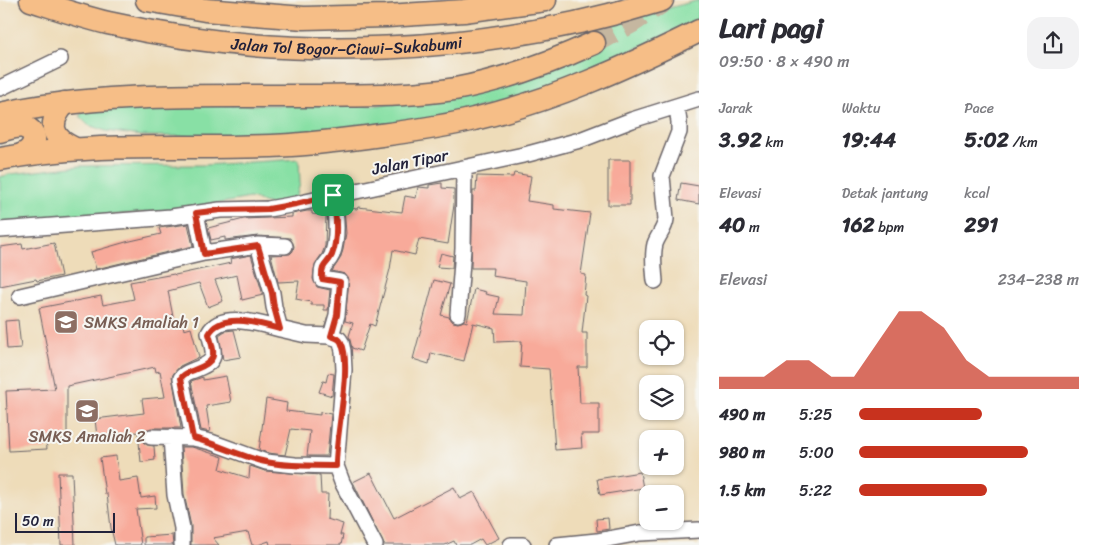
<!DOCTYPE html>
<html lang="id">
<head>
<meta charset="utf-8">
<style>
  :root { --surface:#fff; --page:#f2f2f3; --text:#2b2b33; --muted:#7c7c81; --accent:#c8321e }
  body { margin:0; font-family:Sriracha,sans-serif; background:var(--page); color:var(--text); height:100vh; display:flex; flex-direction:column; font-size:19px; white-space:nowrap }
  * { box-sizing:border-box; margin:0 }
  p { font-size:16px; color:var(--muted) }
  .icon { flex:none; width:28px; height:28px; fill:none; stroke:currentColor; stroke-width:2; stroke-linecap:round; stroke-linejoin:round }
  .map { position:relative; flex:1; overflow:hidden }
  .sheet { display:flex; flex-direction:column; background:var(--surface); width:400px }
  .sheet>* { flex:none }
  .controls { position:absolute; left:639px; top:320px; display:grid; gap:10px }
  .controls a { display:grid; place-items:center; width:45px; height:45px; border-radius:10px; background:var(--surface); box-shadow:0 1px 4px #0004; font-size:25px }
  .scale { position:absolute; left:15px; bottom:12px; width:100px; box-sizing:border-box; padding-left:5px; border:2px solid #22223b; border-top:0; font-size:14px; line-height:18px; white-space:nowrap; color:#22223b; -webkit-text-stroke:4px #f6f6f2; paint-order:stroke }
  .pin { position:absolute; display:grid; place-items:center; width:42px; height:42px; color:#fff; margin:-21px; border-radius:10px; box-shadow:0 2px 8px #0006 }
  .round { display:grid; place-items:center; flex:none; width:52px; height:52px; border-radius:15px; background:var(--page) }
  .overview { display:flex; align-items:center; justify-content:space-between; height:85px; padding:0 20px }
  h1 { font-size:28px; font-weight:800; line-height:38px }
  .figures { display:grid; grid-template-columns:repeat(3,1fr); gap:8px; height:85px; padding:5px 20px }
  .figures div { display:grid; align-content:center }
  .figures b { font-size:21px; font-weight:800 }
  .figures small { font-size:14px; font-weight:400 }
  .figures p { font-size:14px }
  .chart { height:140px; padding:10px 20px }
  .chart p { display:flex; justify-content:space-between }
  .chart svg { width:100%; height:90px; margin-top:5px; fill:var(--accent); opacity:.7 }
  ul { padding:0 20px; list-style:none; font-size:16px }
  li { display:grid; grid-template-columns:80px 60px 1fr; align-items:center; height:38px }
  li i { height:12px; border-radius:6px; background:var(--accent) }
  main { display:flex; flex:1; min-height:0 }
  .map>svg:first-child { display:block }
  .green { fill:#88e0a5; stroke:#558170 }
  .building { fill:#f8aa9a }
  .lines { fill:none; stroke-linecap:round; stroke-linejoin:round }
  .highway-tunnel { stroke:#c5b7a0; stroke-width:22; stroke-dasharray:22 11; stroke-linecap:butt }
  .minor-casing { stroke:#696367; stroke-width:18 }
  .highway-casing { stroke:#696367; stroke-width:25 }
  .minor { stroke:#fff; stroke-width:15 }
  .highway { stroke:#f6be87; stroke-width:22 }
  .route-casing { stroke:#fff; stroke-width:10 }
  .route { stroke:#c8321e; stroke-width:6 }
  .labels { text-anchor:middle; dominant-baseline:central; stroke-width:4; stroke-linejoin:round; paint-order:stroke }
  .street-label { font-size:16px; fill:#22223b; stroke:#f6f6f2 }
  .education-label { font-size:16px; fill:#785e54; stroke:#f6f6f2; text-anchor:start }
</style>
</head>
<body>
<main>
<div class="map">
<svg width="699" height="545" viewBox="0 0 699 545">
  <rect width="100%" height="100%" fill="#f6f6f2"/>
  <filter id="ink" filterUnits="userSpaceOnUse"><feTurbulence type="fractalNoise" baseFrequency=".02" numOctaves="2"/><feDisplacementMap in="SourceGraphic" scale="10" xChannelSelector="R" yChannelSelector="G"/><feConvolveMatrix kernelMatrix="1 2 1 2 8 2 1 2 1" color-interpolation-filters="sRGB"/></filter>
  <filter id="wash" filterUnits="userSpaceOnUse"><feTurbulence type="fractalNoise" baseFrequency=".0096" numOctaves="4" result="noise"/><feDisplacementMap in="SourceGraphic" scale="20" xChannelSelector="R" yChannelSelector="G"/><feGaussianBlur stdDeviation="1.12" result="paint"/><feColorMatrix in="noise" values="0 0 0 0 0 0 0 0 0 0 0 0 0 0 0 0 0 1.4 0 .05"/><feComposite in="paint" operator="in"/></filter>
  <g filter="url(#wash)">
    <rect width="100%" height="100%" fill="#eedcb9"/>
    <path class="green" d="M 699,0 L 699,20 L 587,71 L 526,95 L 438,118 L 278,137 L 141,136 L 106,131 L 88,125 L 80,117 L 81,112 L 163,105 L 380,105 L 598,50 L 587,30 Z
      M 299,159 L 300,184 L 295,200 L 273,205 L 250,198 L 188,209 L 0,224 L 0,177 L 11,174 L 80,166 L 205,165 Z"/>
    <g id="blocks">
      <path class="building" d="M 608,160 L 630,160 L 630,205 L 608,205 Z
        M 514,173 L 531,176 L 527,201 L 554,205 L 554,209 L 590,213 L 581,274 L 586,275 L 584,295 L 586,296 L 582,333 L 587,333 L 587,367 L 578,367 L 580,403 L 599,403 L 599,434 L 581,434 L 582,448 L 555,450 L 549,369 L 520,367 L 522,341 L 495,342 L 494,328 L 473,323 L 464,361 L 431,353 L 429,364 L 413,359 L 434,280 L 450,284 L 441,315 L 449,317 L 453,322 L 458,323 L 464,321 L 467,322 L 474,289 L 486,292 L 485,294 L 499,297 L 495,314 L 524,315 L 526,281 L 492,276 L 493,268 L 471,268 L 473,191 L 476,191 L 477,176 L 513,177 Z
        M 442,183 L 442,188 L 454,189 L 454,205 L 448,244 L 419,239 L 415,255 L 393,250 L 390,269 L 375,326 L 370,324 L 361,351 L 352,348 L 349,336 L 353,323 L 345,321 L 349,279 L 345,274 L 332,271 L 340,259 L 343,250 L 346,233 L 344,207 L 357,209 L 358,207 L 402,212 L 405,196 L 416,198 L 418,187 L 429,188 L 429,185 Z
        M 681,183 L 699,186 L 699,204 L 678,200 Z
        M 307,211 L 312,211 L 312,214 L 326,216 L 325,246 L 322,254 L 315,264 L 313,279 L 317,287 L 330,290 L 328,310 L 324,310 L 324,305 L 311,305 L 311,302 L 296,299 L 299,281 L 278,282 L 271,255 L 290,254 L 293,251 L 294,246 L 290,238 L 258,236 L 225,240 L 225,237 L 211,240 L 208,228 L 244,219 L 292,217 L 292,214 Z
        M 188,224 L 193,246 L 96,269 L 91,252 L 126,242 L 161,234 L 159,228 Z
        M 54,243 L 61,276 L 37,281 L 36,279 L 0,286 L 0,247 L 22,244 L 23,249 Z
        M 441,253 L 453,256 L 452,268 L 437,267 Z
        M 251,255 L 263,295 L 242,300 L 237,275 L 215,280 L 223,301 L 208,307 L 199,283 L 168,291 L 175,327 L 183,325 L 184,330 L 191,328 L 199,357 L 180,366 L 172,376 L 181,428 L 151,428 L 143,433 L 142,437 L 143,442 L 147,445 L 154,446 L 155,460 L 141,462 L 138,432 L 97,437 L 95,419 L 144,413 L 142,399 L 165,397 L 160,371 L 156,372 L 155,367 L 67,386 L 67,440 L 46,440 L 47,449 L 9,451 L 6,391 L 55,389 L 39,308 L 101,296 L 103,305 L 134,299 L 130,282 L 174,274 L 175,275 L 231,263 L 230,259 Z
        M 18,320 L 21,348 L 7,349 L 5,321 Z
        M 234,330 L 241,357 L 223,360 L 219,335 L 225,331 Z
        M 328,373 L 334,374 L 332,396 L 319,392 L 323,381 L 326,382 Z
        M 226,376 L 231,402 L 206,406 L 210,432 L 201,430 L 191,381 L 203,377 L 203,380 Z
        M 266,399 L 287,403 L 286,411 L 320,415 L 320,412 L 331,414 L 327,456 L 307,456 L 310,431 L 291,429 L 285,455 L 268,453 L 259,450 Z
        M 181,447 L 192,447 L 223,457 L 220,469 L 249,478 L 250,466 L 265,471 L 320,475 L 321,494 L 328,494 L 327,519 L 343,524 L 340,535 L 343,535 L 341,545 L 270,545 L 269,541 L 258,545 L 252,545 L 248,532 L 213,538 L 219,545 L 191,545 L 191,526 L 184,494 Z
        M 116,456 L 119,481 L 138,478 L 141,498 L 155,496 L 156,508 L 136,509 L 141,545 L 115,545 L 111,528 L 107,494 L 105,494 L 100,458 Z
        M 640,472 L 643,488 L 600,495 L 597,479 Z
        M 58,473 L 72,473 L 75,545 L 61,545 Z
        M 371,473 L 394,518 L 454,487 L 460,499 L 474,492 L 499,538 L 485,545 L 481,539 L 470,545 L 456,545 L 454,541 L 445,545 L 384,545 L 353,482 Z
        M 608,518 L 609,529 L 597,531 L 596,519 Z
        M 172,535 L 173,545 L 144,545 L 144,537 Z"/>
    </g>
  </g>
  <g filter="url(#ink)">
    <use href="#blocks" fill-opacity="0" stroke="#696367" stroke-width="1"/>
    <g class="lines">
      <path class="highway-tunnel" d="M 594,43 L 632,22 L 664,1"/>
      <defs>
        <path id="minor" d="M 0,88 L 60,59
          M 196,213 L 204,253
          M 0,230 L 171,217 L 220,210 L 268,209 L 296,204 L 528,154 L 580,140 L 632,120 L 699,99
          M 258,245 L 272,293 L 274,307 L 280,329 L 306,335 L 329,336 L 339,339 L 341,342 L 343,351 L 344,370 L 336,466 L 342,482 L 375,545
          M 655,281 C 654,269 652,256 655,244 C 658,235 665,229 666,219 L 662,176 L 679,132 L 679,122 L 677,107
          M 20,296 L 204,253 L 258,245 L 285,246
          M 458,314 L 463,249 L 464,169
          M 331,336 L 337,315 L 340,282 L 322,279 C 321,263 327,266 332,255 C 339,237 336,213 333,195
          M 151,437 L 193,438 L 211,442 L 266,462 L 295,465 L 336,466
          M 171,437 L 175,495 L 182,528 L 182,545
          M 193,438 L 181,378 C 184,373 189,372 194,370 C 218,361 215,356 209,333 C 221,311 261,324 280,329
          M 511,545 L 523,545
          M 557,545 L 597,541 L 640,533 L 699,530"/>
        <g id="highway">
          <path id="s1" d="M 31,0 C 56,8 82,17 108,23 C 289,64 485,55 662,0"/>
          <path d="M 147,0 L 205,10 L 304,18 L 387,16 L 464,11 L 545,0"/>
          <path d="M 65,103 C 48,122 50,137 73,148"/>
          <path d="M 0,114 C 104,91 213,97 320,96 C 365,95 410,96 455,89 C 504,80 550,63 594,43"/>
          <path d="M 0,131 C 7,129 17,125 24,127 C 40,132 35,149 23,154"/>
          <path d="M 0,159 C 97,140 193,151 291,145 C 321,143 351,139 381,135 C 412,131 443,127 474,119 C 552,101 627,67 699,31"/>
        </g>
      </defs>
      <use href="#minor" class="minor-casing"/>
      <use href="#highway" class="highway-casing"/>
      <use href="#minor" class="minor"/>
      <use href="#highway" class="highway"/>
    </g>
  </g>
  <g class="lines" filter="url(#ink)">
    <defs>
      <path id="route" d="M 333,195 C 336,213 339,237 332,255 C 327,266 321,263 322,279 L 340,282 L 337,315 L 331,336 C 335,337 339,338 341,342 C 353,365 335,437 336,466 C 313,465 289,467 266,462 C 241,457 218,444 193,438 L 181,378 C 184,373 189,372 194,370 C 218,361 215,355 209,334 C 221,311 261,324 280,329 L 274,307 L 272,293 L 258,246 L 204,254 L 196,213 L 220,210 L 268,209 L 296,204 Z"/>
    </defs>
    <use href="#route" class="route-casing"/>
    <use href="#route" class="route"/>
  </g>
  <defs>
    <symbol id="school-square" viewBox="-11 -11 22 22"><rect x="-9" y="-9" width="18" height="18" rx="4" fill="#8d6e63" stroke="#f6f6f2"/><path d="M0-5L7-2L0 1L-7-2ZM-4 1L0 2.5L4 1V4Q0 6-4 4Z" fill="#fff"/></symbol>
  </defs>
  <g fill-rule="evenodd">
    <use href="#school-square" x="52" y="308" width="28" height="28"/>
    <use href="#school-square" x="73" y="397" width="28" height="28"/>
  </g>
  <g class="labels">
    <g class="street-label">
      <text stroke="none"><textPath href="#s1" startOffset="321">Jalan Tol Bogor–Ciawi–Sukabumi</textPath></text>
      <text transform="translate(410 162) rotate(-11)">Jalan Tipar</text>
    </g>
    <g class="education-label">
      <text x="84" y="322">SMKS Amaliah 1</text>
      <text x="87" y="436" text-anchor="middle">SMKS Amaliah 2</text>
    </g>
  </g>
</svg>
<div class="controls">
<a><svg class="icon" aria-label="locate" viewBox="0 0 24 24"><circle cx="12" cy="12" r="6"/><path d="M12 2v4M12 18v4M2 12h4M18 12h4"/></svg></a>
<a><svg class="icon" aria-label="layers" viewBox="0 0 24 24"><path d="M12 4l9 5-9 5-9-5zM3 14l9 5 9-5"/></svg></a>
<a>+</a>
<a>−</a>
</div>
<div class="scale">50 m</div>
<div class="pin" style="left:333px;top:195px;background:#1e9e55"><svg class="icon" aria-label="arrive" viewBox="0 0 24 24"><path d="M6 21V4h12l-3 4 3 4H6"/></svg></div>
</div>
<section class="sheet">
<div class="overview"><div><h1>Lari pagi</h1><p>09:50 · 8 × 490 m</p></div><a class="round"><svg class="icon" aria-label="share" viewBox="0 0 24 24"><path d="M12 15V3M7 8l5-5 5 5M5 13v7h14v-7"/></svg></a></div>
<div class="figures">
<div><p>Jarak</p><b>3.92<small> km</small></b></div>
<div><p>Waktu</p><b>19:44</b></div>
<div><p>Pace</p><b>5:02<small> /km</small></b></div>
</div>
<div class="figures">
<div><p>Elevasi</p><b>40<small> m</small></b></div>
<div><p>Detak jantung</p><b>162<small> bpm</small></b></div>
<div><p>kcal</p><b>291</b></div>
</div>
<div class="chart"><p><span>Elevasi</span>234–238 m</p>
<svg viewBox="0 0 160 44" preserveAspectRatio="none"><path d="M0 44V38L10 38L20 38L30 30L40 30L50 38L60 38L70 22L80 6L90 6L100 14L110 30L120 38L130 38L140 38L150 38L160 38V44z"/></svg>
</div>
<ul>
<li><b>490 m</b>5:25<i style="width:56%"></i></li>
<li><b>980 m</b>5:00<i style="width:77%"></i></li>
<li><b>1.5 km</b>5:22<i style="width:58%"></i></li>
</ul>
</section>
</main>
</body>
</html>
